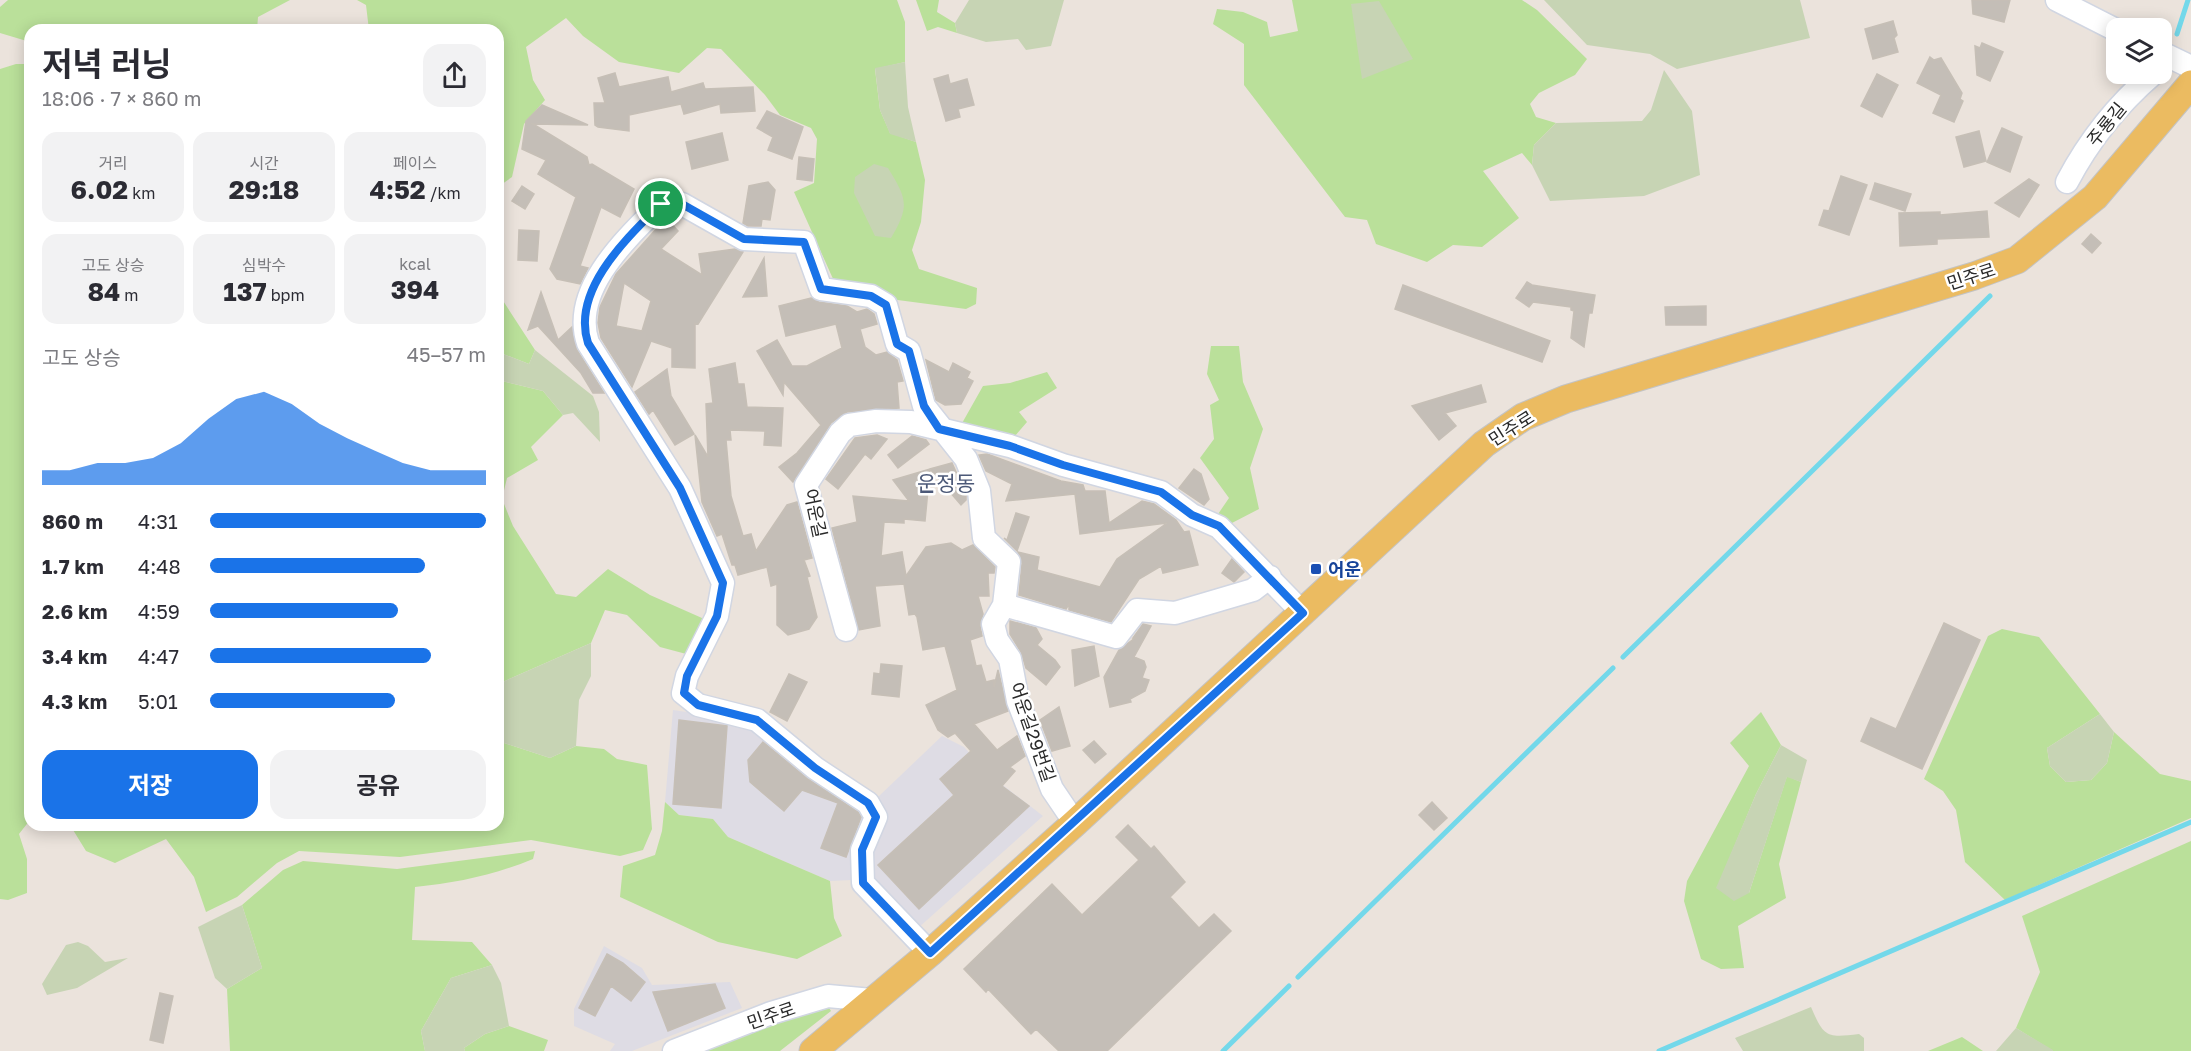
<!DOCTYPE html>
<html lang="ko">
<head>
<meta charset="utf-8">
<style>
  :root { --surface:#fff; --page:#f2f2f3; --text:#2b2b33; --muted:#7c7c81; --accent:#1a73e8 }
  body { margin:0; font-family:"Golos Text","Noto Sans KR",sans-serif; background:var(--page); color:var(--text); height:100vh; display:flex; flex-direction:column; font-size:22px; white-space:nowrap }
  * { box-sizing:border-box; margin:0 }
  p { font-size:20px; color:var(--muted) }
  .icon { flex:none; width:33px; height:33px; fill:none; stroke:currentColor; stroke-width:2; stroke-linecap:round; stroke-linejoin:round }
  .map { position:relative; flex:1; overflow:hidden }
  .panel { position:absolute; left:24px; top:24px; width:480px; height:807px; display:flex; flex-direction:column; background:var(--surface); border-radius:18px; box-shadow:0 3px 15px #0003 }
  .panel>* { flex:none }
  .buttons { position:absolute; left:2106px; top:18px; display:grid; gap:12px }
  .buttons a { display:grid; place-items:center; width:66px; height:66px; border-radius:12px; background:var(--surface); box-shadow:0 3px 15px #0003; font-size:30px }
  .pin { position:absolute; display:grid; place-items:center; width:51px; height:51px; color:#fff; margin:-26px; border:3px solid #fff; border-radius:50%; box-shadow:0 2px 6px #0007 }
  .round { display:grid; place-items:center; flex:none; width:63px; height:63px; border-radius:18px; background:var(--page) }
  .head { display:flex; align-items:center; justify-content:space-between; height:102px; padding:0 18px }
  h1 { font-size:33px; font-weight:700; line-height:45px }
  .stats { display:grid; grid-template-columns:repeat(3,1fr); gap:9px; height:102px; padding:6px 18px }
  .stats div { display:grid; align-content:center; border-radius:15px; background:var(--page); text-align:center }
  .stats b { font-size:26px; font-weight:700 }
  .stats small { font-size:16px; font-weight:400 }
  .stats p { font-size:16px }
  .chart { height:168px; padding:12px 18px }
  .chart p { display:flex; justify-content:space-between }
  .chart svg { width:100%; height:108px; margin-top:6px; fill:var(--accent); opacity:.7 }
  .action { display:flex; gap:12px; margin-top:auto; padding:12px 18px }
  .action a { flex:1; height:69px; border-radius:18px; background:var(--accent); color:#fff; font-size:24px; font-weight:700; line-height:69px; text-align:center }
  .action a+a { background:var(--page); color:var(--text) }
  ul { padding:0 18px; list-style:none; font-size:20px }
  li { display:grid; grid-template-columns:96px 72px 1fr; align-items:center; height:45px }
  li i { height:15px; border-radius:8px; background:var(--accent) }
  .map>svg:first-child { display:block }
  .industrial { fill:#dedce4 }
  .green { fill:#bae09a }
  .cemetery { fill:#c7d4b4 }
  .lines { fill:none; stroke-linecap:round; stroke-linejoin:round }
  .stream { stroke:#73d8ea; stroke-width:5 }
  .building { fill:#c4beb7; stroke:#c6bfb6; stroke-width:1.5; fill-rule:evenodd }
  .minor-casing { stroke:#d1d6e2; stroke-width:25 }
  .major-casing { stroke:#c3c3c3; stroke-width:29 }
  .minor { stroke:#fff; stroke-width:22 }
  .major { stroke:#ebbb61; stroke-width:27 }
  .route-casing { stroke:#fff; stroke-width:12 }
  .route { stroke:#1a73e8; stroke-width:8 }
  .transit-dot { fill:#1a4fb4; stroke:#fff; stroke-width:2 }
  .labels { text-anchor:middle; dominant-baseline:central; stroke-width:5; stroke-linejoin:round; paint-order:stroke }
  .street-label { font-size:18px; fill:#2a2a2a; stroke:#fff }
  .transit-label { font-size:18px; font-weight:bold; fill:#164399; stroke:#fff; text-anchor:start }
  .quarter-label { font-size:21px; fill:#4c5978; stroke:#fff }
</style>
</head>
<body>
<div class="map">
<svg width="2191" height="1051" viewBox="0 0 2191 1051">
  <rect width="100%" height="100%" fill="#ebe3dc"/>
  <path class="industrial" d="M 673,710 L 733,719 L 754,726 L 865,808 L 864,824 L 852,880 L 830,881 L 728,837 L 713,819 L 679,815 L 665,802 Z
    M 942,736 L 964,747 L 990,775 L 1043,816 L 917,929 L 869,875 L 868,847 L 883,818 L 878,797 Z
    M 604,946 L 642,968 L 652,985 L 730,982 L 742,1008 L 632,1051 L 610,1051 L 615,1044 L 574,1026 L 574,1009 Z"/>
  <path class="green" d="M 8,0 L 290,0 L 258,17 L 257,30 L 30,30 L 30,42 L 0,33 L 0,7 Z
    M 357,0 L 897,0 L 905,22 L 905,62 L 875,69 L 880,110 L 890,133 L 916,142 L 925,180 L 921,222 L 912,250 L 919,269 L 977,288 L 976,304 L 966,309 L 890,299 L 834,281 L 794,192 L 814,183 L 817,139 L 811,128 L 780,115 L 765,95 L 721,49 L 707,48 L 679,73 L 619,62 L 583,36 L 566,18 L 526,47 L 533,80 L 545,100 L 524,124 L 512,177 L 498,187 L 498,30 L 369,30 L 366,5 Z
    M 916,0 L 939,0 L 937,12 L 955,23 L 957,33 L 938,27 L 927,31 Z
    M 1292,0 L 1522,0 L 1537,10 L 1587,59 L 1575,75 L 1539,93 L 1530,104 L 1536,117 L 1556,123 L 1534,145 L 1532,165 L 1522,153 L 1483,171 L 1519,218 L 1482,247 L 1453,245 L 1427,262 L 1376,244 L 1367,220 L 1345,217 L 1244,85 L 1244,44 L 1213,24 L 1217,9 L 1243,12 L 1267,22 L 1270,37 L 1298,31 Z
    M 16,64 L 30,64 L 30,820 L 19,834 L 27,859 L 27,893 L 8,900 L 0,899 L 0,69 Z
    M 498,293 L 535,350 L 529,364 L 498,352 Z
    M 1211,346 L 1239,346 L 1243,382 L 1263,429 L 1250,468 L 1259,509 L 1230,524 L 1216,517 L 1229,498 L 1200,458 L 1214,439 L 1210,405 L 1219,400 L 1207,374 Z
    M 1047,372 L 1057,388 L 1019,412 L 1027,422 L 1014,437 L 961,425 L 983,386 L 1010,383 Z
    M 498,380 L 543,391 L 563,415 L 531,447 L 538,460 L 507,478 L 502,499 L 513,526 L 556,594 L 576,597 L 608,569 L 650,595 L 711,622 L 690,655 L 660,647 L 627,615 L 605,610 L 591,643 L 498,684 Z
    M 2002,629 L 2039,637 L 2100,714 L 2047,748 L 2050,766 L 2066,782 L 2091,780 L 2107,763 L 2114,732 L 2160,774 L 2191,781 L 2191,818 L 2005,900 L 1965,862 L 1956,810 L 1943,791 L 1924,779 L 1988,636 Z
    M 1761,712 L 1781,745 L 1756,794 L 1717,888 L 1749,893 L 1787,776 L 1801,782 L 1779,864 L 1786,898 L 1738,926 L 1744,968 L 1721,969 L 1701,959 L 1684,901 L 1687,881 L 1749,766 L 1730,743 Z
    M 504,743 L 550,758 L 576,746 L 604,749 L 617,759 L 647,765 L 652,829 L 643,850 L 620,856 L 531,840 L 400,857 L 299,851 L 277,863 L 237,897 L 206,912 L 194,877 L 166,839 L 115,863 L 86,851 L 70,825 L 498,825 L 498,744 Z
    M 665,802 L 679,815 L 713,819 L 728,837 L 830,881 L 834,918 L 842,936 L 797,959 L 718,942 L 620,897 L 623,866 L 655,855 L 662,831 Z
    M 2191,841 L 2191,1051 L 2053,1051 L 2016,1028 L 2040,972 L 2022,916 Z
    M 535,851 L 533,859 C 494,875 457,883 415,887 L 412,940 L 472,942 L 492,965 L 451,978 L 421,1031 L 425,1051 L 230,1051 L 227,989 L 262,968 L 242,905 L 283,870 L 303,861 L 397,869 Z
    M 828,1006 L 831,1011 L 780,1051 L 700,1051 L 773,1022 Z
    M 509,1026 L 548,1040 L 544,1051 L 465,1051 L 464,1048 L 485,1034 Z
    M 1962,1037 L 1983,1051 L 1928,1051 Z"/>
  <path class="cemetery" d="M 969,0 L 1064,0 L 1051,46 L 1026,50 L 1018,39 L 986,42 L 957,33 L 955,23 Z
    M 1544,0 L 1800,0 L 1810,38 L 1677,69 L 1650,54 L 1587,45 Z
    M 1379,1 L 1413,59 L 1362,79 L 1351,4 Z
    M 905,62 L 908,107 L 916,142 L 890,134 L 880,110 L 875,68 Z
    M 1664,70 L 1692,111 L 1700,175 L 1644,196 L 1550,201 L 1532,165 L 1534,145 L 1556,123 L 1642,121 L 1651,110 Z
    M 874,164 L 888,168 C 907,199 910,206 891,238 L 875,236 L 854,193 L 855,177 Z
    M 535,350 L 593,396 L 599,412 L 600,442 L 573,413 L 563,415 L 543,391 L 498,380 L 498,352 L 529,364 Z
    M 591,643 L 591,676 L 579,700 L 576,746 L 550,758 L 504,743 L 498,744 L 498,684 Z
    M 2100,714 L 2114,732 L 2107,763 L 2091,780 L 2066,782 L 2050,766 L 2047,748 Z
    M 1781,745 L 1807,760 L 1801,782 L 1787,777 L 1749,893 L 1734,901 L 1716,888 L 1756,794 Z
    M 242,905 L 262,968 L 227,989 L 215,978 L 198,927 Z
    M 78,942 L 88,946 L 105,962 L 128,958 L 77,988 L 47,995 L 42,984 L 66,945 Z
    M 492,965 L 501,983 L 509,1026 L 485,1034 L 464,1048 L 465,1051 L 425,1051 L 421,1031 L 451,978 Z
    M 1811,1007 C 1824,1037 1826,1038 1859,1034 L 1864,1038 L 1864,1051 L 1743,1051 L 1735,1038 Z
    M 2016,1028 L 2053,1050 L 2053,1051 L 1996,1051 Z"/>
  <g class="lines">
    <path class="stream" d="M 2177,34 L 2188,0
      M 1623,657 L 1990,296
      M 1298,977 L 1613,668
      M 1223,1051 L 1289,986
      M 1659,1051 L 2191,822"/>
  </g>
  <path class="building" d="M 1972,0 L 2010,0 L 2004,22 L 1973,14 Z
    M 1893,21 L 1897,35 L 1894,38 L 1898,52 L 1873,59 L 1865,29 Z
    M 1982,43 L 2003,52 L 1990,81 L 1977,75 L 1975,46 L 1980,48 Z
    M 1930,57 L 1934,60 L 1941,58 L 1962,93 L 1960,99 L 1963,101 L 1954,122 L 1933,113 L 1941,95 L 1917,83 Z
    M 615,73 L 619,87 L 668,77 L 671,92 L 703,83 L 705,89 L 753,87 L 755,111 L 721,113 L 720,104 L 684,114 L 681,104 L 629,115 L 629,131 L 598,127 L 595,125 L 594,103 L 605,103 L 598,78 Z
    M 1877,74 L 1898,85 L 1882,117 L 1861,106 Z
    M 948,75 L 950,84 L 967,79 L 974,105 L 958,109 L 960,117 L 946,121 L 934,79 Z
    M 542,105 L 588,125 L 533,124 L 587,157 L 589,165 L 592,164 L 634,189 L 620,217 L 601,207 L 580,266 L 588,268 L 580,284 L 557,279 L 550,269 L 576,197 L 538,174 L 546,160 L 522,149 L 526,121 Z
    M 767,111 L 803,127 L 792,159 L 768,150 L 773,137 L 757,128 Z
    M 2002,128 L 2022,137 L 2010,172 L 1987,162 Z
    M 1979,131 L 1986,161 L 1964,167 L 1956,137 Z
    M 722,133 L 728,160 L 692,169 L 686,142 Z
    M 799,157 L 814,159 L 812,181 L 797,179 Z
    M 1841,176 L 1867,185 L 1849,235 L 1819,225 L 1824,210 L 1829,211 Z
    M 2029,179 L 2039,185 L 2019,217 L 1995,203 Z
    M 768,182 L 775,190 L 770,220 L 762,219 L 761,226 L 748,226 L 743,223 L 749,186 Z
    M 1875,183 L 1911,194 L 1905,211 L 1870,199 Z
    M 522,186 L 534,194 L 525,209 L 512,201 Z
    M 1987,211 L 1989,237 L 1937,239 L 1937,244 L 1900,246 L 1899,213 L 1940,212 L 1940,215 Z
    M 666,218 L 678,231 L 661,249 L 702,275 L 699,254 L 735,249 L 743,252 L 698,324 L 695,323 L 695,368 L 672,367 L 672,348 L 651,341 L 632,387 L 601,338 L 598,323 L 600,307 L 616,274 ZM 624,283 L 651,301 L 642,331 L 616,326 Z
    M 519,230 L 539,231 L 537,261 L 518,260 Z
    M 2091,234 L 2101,243 L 2092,253 L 2082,244 Z
    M 764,258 L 767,296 L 743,297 Z
    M 1527,282 L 1532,285 L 1595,295 L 1592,313 L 1589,313 L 1584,347 L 1571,338 L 1574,311 L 1571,310 L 1571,307 L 1533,302 L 1529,307 L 1516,298 Z
    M 1403,285 L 1550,341 L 1542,362 L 1395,309 Z
    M 541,292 L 558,340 L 572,327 L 577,350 L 604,393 L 593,393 L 581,373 L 538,326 L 528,330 Z
    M 811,298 L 819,302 L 847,306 L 857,312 L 867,309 L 874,314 L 877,324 L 860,329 L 865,347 L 876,355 L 887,352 L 897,360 L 903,381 L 897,382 L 899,408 L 847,412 L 831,423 L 793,482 L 779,467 L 797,453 L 821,425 L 784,382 L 783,395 L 757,351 L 777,340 L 792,366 L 807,366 L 842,348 L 836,324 L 786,336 L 779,306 Z
    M 1706,306 L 1706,325 L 1666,325 L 1665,307 Z
    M 926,360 L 949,372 L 953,363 L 970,372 L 967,378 L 973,381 L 961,404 L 945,405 L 936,400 Z
    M 735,363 L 738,384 L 744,384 L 747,407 L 783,408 L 781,446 L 764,445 L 765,431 L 730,430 L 731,440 L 726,440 L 731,496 L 743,536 L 751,534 L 756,551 L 787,505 L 797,502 L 812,558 L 804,560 L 810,576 L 807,577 L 817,617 L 809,629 L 788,635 L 777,625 L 777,584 L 771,586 L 767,567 L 738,575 L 735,565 L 732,565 L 722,534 L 717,536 L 702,502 L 695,435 L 708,457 L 706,404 L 713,403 L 709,369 Z
    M 667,369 L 671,396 L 694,434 L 675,445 L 653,410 L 649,414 L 635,392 Z
    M 1481,385 L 1486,402 L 1445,413 L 1456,426 L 1439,440 L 1412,406 Z
    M 877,435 L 887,439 L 871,459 L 865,454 L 838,489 L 826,479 L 855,438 Z
    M 912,436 L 926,440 L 929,444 L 898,468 L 888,455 Z
    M 987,454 L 1061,481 L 1083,485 L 1085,491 L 1105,491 L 1109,523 L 1142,501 L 1154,504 L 1176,520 L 1184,532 L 1189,531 L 1198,565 L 1163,573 L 1161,566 L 1139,579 L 1111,622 L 1069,610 L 1069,604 L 1066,609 L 1019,595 L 1022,563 L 1018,552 L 1039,557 L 1037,570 L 1100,587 L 1117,559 L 1167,523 L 1080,534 L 1075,494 L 1006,501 L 1012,484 L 986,471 L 979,455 Z
    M 952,463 L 966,494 L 966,500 L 961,505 L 930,469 Z
    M 930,469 L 925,521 L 904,519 L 904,523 L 884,522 L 881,556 L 902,552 L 906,576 L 926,547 L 951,543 L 962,550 L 973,545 L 995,567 L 994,573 L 988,573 L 989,596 L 978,596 L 983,614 L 980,626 L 982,636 L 970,640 L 976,666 L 981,665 L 986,682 L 994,680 L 994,687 L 998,670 L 1008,711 L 974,724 L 997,750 L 1017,736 L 1025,756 L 1010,767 L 1015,771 L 1002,786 L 1029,806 L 919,909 L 878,865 L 954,795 L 940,779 L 971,751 L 955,733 L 948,737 L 938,730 L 926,705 L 957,690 L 945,646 L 923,650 L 917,617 L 915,614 L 909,615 L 904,584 L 875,586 L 880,626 L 859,630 L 832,528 L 857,522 L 853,496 L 909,501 L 893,480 Z
    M 1194,469 L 1201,474 L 1209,499 L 1204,505 L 1179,488 Z
    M 1016,513 L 1029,517 L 1017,551 L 1004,538 L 1007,540 Z
    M 1232,559 L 1244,572 L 1234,582 L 1222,573 Z
    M 1010,621 L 1036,628 L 1042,639 L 1037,645 L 1055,660 L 1060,667 L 1046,685 L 1026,668 L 1021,652 L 1010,634 Z
    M 1944,623 L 1980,640 L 1922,769 L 1861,741 L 1871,718 L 1896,729 Z
    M 1143,624 L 1151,626 L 1134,657 L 1144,661 L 1146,667 L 1142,678 L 1149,680 L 1145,691 L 1130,699 L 1131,702 L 1110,707 L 1104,677 L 1119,650 L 1135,638 L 1133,638 Z
    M 1094,646 L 1099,676 L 1075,686 L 1072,650 Z
    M 881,664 L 902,666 L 899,697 L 872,694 L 874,673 L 880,674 Z
    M 789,674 L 807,682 L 787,721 L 770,712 Z
    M 1059,707 L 1070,746 L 1052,751 L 1040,720 Z
    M 679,720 L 727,726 L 721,808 L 673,804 Z
    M 1094,741 L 1106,754 L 1095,763 L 1083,750 Z
    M 763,742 L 808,779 L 858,812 L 861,817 L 846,857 L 821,848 L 838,803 L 802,790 L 784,811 L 750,782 L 748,760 Z
    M 1432,802 L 1447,818 L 1434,830 L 1419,815 Z
    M 1128,825 L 1151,849 L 1154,846 L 1185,882 L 1170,897 L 1199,928 L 1214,914 L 1231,931 L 1107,1051 L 1059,1051 L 1036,1029 L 1031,1034 L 988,989 L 986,992 L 964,969 L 1052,884 L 1082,915 L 1139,860 L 1116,837 Z
    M 607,954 L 623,963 L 645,982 L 631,1001 L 611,986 L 595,1016 L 579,1008 Z
    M 715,984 L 725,1008 L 668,1031 L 653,992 Z
    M 160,993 L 173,996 L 163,1043 L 150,1040 Z"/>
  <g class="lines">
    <defs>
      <path id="minor" d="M 2057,0 L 2116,30
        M 2162,53 L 2191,67
        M 2067,182 C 2089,140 2117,105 2153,74
        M 1004,605 L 1116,637 L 1137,610 L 1175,613 L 1253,590 L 1270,577
        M 846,630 L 806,485 L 840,433 L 849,425 L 876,421 L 911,422 L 1010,446 L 1063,465 L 1161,492 L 1192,515 L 1219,527 L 1303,613
        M 930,953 L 863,883 L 862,850 L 876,817 L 868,803 L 815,768 L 757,720 L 698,705 L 683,693 L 687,676 L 717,616 L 723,583 L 680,488 L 588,343 C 570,290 627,238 661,204 L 682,204 L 744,239 L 804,242 L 821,289 L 871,296 L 886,305 L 897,344 L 909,351 L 924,406 L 966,459 L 979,491 L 984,538 L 1009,562 L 1004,605 L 993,624 L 997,640 L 1010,659 L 1018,701 L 1052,789 L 1075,823
        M 674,1051 L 771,1013 L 828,996 L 872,1000"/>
      <path id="major" d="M 813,1051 L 930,953 L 1075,823 L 1484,444 L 1523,417 L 1566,399 L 1974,276 L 2017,260 L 2095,197 L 2191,84"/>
    </defs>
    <use href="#minor" class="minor-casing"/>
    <use href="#major" class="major-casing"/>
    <use href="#minor" class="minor"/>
    <use href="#major" class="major"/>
  </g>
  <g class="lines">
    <defs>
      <path id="route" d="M 661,204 L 682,204 L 744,239 L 804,242 L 821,289 L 871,296 L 886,305 L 897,344 L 909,351 L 924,406 L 939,429 L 1010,446 L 1063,465 L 1161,492 L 1192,515 L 1219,526 L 1303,613 L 930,953 L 863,883 L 862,850 L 876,817 L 868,803 L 815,768 L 757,720 L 698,705 L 684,693 L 687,676 L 717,616 L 723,583 L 680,488 L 588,343 C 571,290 627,238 661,204 Z"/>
    </defs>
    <use href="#route" class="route-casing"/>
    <use href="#route" class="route"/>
  </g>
  <rect class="transit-dot" x="1310" y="563" width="12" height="12" rx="3"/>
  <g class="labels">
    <g class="street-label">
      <text transform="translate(2106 124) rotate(-51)">주룡길</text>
      <text transform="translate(1971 276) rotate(-18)">민주로</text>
      <text transform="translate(1511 428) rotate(-32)">민주로</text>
      <text transform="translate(816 513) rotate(78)">어운길</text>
      <text transform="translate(1033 732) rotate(71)">어운길29번길</text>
      <text transform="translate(771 1015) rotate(-19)">민주로</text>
    </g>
    <g class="transit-label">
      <text x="1328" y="569">어운</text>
    </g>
    <g class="quarter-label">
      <text x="946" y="483">운정동</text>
    </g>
  </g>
</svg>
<div class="buttons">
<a><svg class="icon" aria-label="layers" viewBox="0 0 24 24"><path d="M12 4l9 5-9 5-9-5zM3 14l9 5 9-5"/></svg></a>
</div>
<div class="pin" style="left:661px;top:204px;background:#1e9e55"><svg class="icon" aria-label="arrive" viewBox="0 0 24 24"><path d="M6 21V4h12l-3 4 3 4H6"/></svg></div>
<section class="panel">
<div class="head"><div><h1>저녁 러닝</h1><p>18:06 · 7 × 860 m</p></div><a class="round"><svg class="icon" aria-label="share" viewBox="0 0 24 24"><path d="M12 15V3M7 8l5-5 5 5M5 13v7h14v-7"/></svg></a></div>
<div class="stats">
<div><p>거리</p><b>6.02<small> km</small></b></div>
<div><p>시간</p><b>29:18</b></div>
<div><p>페이스</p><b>4:52<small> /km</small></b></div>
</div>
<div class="stats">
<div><p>고도 상승</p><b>84<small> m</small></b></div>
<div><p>심박수</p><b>137<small> bpm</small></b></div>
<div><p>kcal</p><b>394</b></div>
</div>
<div class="chart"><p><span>고도 상승</span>45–57 m</p>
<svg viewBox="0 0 160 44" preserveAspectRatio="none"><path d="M0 44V38L10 38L20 35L30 35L40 33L50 27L60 17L70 9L80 6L90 11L100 19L110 25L120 30L130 35L140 38L150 38L160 38V44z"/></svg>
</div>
<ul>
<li><b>860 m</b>4:31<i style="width:100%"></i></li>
<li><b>1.7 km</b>4:48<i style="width:78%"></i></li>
<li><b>2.6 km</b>4:59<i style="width:68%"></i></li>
<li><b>3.4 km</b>4:47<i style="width:80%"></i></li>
<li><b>4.3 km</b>5:01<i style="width:67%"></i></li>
</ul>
<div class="action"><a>저장</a><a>공유</a></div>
</section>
</div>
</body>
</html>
